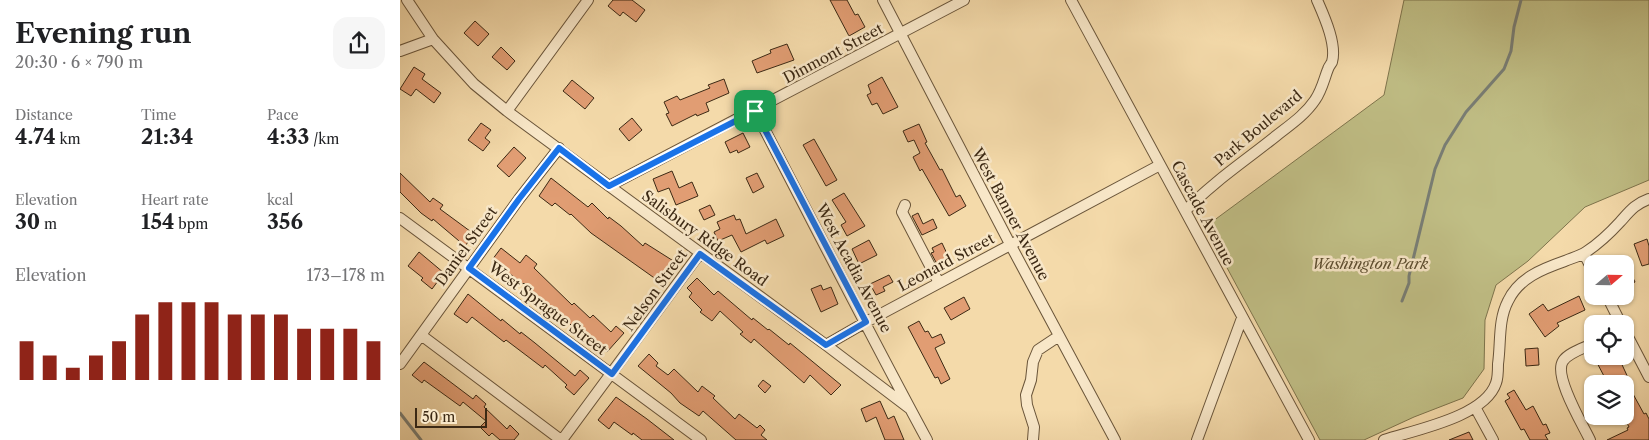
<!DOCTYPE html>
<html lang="en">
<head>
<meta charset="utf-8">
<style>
  :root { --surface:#fff; --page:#f6f6f6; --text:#202124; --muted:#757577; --accent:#8f2418 }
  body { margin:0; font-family:"Libre Caslon Text",serif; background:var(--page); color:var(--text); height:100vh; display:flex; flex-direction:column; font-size:19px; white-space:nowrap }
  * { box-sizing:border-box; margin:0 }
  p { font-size:16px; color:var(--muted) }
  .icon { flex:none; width:28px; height:28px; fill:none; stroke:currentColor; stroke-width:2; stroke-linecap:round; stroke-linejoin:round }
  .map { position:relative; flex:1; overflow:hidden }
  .details { display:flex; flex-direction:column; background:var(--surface); width:400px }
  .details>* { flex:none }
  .needle { width:32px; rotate:70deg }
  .fabs { position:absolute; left:1184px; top:255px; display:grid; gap:10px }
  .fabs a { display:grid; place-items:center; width:50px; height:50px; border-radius:10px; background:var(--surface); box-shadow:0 1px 4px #0004; font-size:25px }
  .scale { position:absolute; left:15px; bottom:12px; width:72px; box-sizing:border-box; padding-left:5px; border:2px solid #3c2914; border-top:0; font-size:14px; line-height:18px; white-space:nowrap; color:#3c2914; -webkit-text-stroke:4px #f8e7c8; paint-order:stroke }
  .pin { position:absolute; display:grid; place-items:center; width:42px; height:42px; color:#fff; margin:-21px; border-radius:10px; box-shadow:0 2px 8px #0006 }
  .round { display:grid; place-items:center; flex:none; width:52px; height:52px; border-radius:15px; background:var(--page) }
  .overview { display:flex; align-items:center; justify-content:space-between; height:85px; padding:0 15px }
  h1 { font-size:28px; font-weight:700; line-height:38px }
  .metrics { display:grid; grid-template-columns:repeat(3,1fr); gap:8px; height:85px; padding:5px 15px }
  .metrics div { display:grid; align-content:center }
  .metrics b { font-size:21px; font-weight:700 }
  .metrics small { font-size:14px; font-weight:400 }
  .metrics p { font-size:14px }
  .chart { height:140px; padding:10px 15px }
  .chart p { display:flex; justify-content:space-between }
  .chart svg { width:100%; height:90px; margin-top:5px; stroke:var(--accent); stroke-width:6 }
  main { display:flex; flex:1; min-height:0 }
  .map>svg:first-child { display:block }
  .green { fill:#c0be85; stroke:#7e744c }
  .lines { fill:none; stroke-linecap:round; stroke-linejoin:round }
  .stream { stroke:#797e75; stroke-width:3 }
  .building { fill:#e19d73; stroke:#3c2914 }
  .minor-casing { stroke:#6a553a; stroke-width:12 }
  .minor { stroke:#f8e7c8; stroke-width:10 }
  .route-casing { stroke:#fff; stroke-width:10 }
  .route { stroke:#1a73e8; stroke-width:6 }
  .labels { text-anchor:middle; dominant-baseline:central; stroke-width:5; stroke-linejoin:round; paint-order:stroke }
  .street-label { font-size:15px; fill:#3c2914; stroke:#f8e7c8 }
  .park-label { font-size:15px; font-style:italic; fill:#5d4e30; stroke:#f8e7c8 }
</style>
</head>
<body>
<main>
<section class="details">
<div class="overview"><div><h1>Evening run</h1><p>20:30 · 6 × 790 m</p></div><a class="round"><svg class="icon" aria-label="share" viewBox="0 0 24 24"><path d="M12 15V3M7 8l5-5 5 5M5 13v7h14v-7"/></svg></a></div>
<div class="metrics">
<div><p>Distance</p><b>4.74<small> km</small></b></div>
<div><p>Time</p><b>21:34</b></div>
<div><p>Pace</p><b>4:33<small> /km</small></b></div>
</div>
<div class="metrics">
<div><p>Elevation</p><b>30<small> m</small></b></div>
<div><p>Heart rate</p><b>154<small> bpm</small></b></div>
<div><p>kcal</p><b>356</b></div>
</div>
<div class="chart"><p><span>Elevation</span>173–178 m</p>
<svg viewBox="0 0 160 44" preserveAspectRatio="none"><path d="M5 44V25M15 44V32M25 44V38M35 44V32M45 44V25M55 44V12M65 44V6M75 44V6M85 44V6M95 44V12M105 44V12M115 44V12M125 44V19M135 44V19M145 44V19M155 44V25"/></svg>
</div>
</section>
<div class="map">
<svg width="1249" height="440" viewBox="0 0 1249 440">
  <rect width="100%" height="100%" fill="#f4daaa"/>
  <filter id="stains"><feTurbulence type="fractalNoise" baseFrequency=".004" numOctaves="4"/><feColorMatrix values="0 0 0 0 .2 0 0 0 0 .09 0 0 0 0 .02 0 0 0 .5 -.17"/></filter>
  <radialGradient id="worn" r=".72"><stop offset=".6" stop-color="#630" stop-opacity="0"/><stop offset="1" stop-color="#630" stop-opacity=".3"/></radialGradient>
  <path class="green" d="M 1004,0 L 1249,0 L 1249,180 L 1185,207 L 1128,261 L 1096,285 L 1085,320 L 1084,369 L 1063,398 L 1014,417 L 964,440 L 920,440 L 805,227 L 984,95 Z"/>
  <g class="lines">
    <path class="stream" d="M 1002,301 L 1009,283 L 1009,276 L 1035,169 L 1045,145 L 1066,112 L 1104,69 L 1111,51 L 1114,27 L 1121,0
      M 0,413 L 21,440"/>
  </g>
  <path class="building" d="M 213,0 L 232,0 L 245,10 L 236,22 L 223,12 L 220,16 L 208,6 Z
    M 430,0 L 447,0 L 455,15 L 458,14 L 465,27 L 449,36 Z
    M 75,21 L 89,34 L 78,46 L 64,33 Z
    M 387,44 L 394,60 L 357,73 L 352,61 L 371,53 L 370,50 Z
    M 101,47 L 115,61 L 107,70 L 92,57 Z
    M 14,67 L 25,74 L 22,79 L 41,93 L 34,103 L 16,89 L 11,96 L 0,89 Z
    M 482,77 L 498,107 L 483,114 L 477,103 L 472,105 L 467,95 L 471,93 L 468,85 Z
    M 324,79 L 329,93 L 306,103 L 309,111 L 297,116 L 296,114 L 272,126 L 266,114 L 269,113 L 264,102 L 277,96 L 280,100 L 310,88 L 308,85 Z
    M 172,80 L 194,98 L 185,109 L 163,91 Z
    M 232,118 L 242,130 L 229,141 L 219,129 Z
    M 81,123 L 91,130 L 85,138 L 90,142 L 83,151 L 68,140 Z
    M 519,124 L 527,142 L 525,143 L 540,170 L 542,169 L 556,197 L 560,195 L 566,206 L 549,216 L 522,169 L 520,171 L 513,157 L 520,153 L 514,140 L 508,142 L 503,131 Z
    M 343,133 L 350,147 L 338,153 L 337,150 L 330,153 L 325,142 Z
    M 414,139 L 437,180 L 426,186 L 403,145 Z
    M 114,147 L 126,158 L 109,177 L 97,166 Z
    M 272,171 L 279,188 L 292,182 L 298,196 L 276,205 L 269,188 L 258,192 L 253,179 Z
    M 0,173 L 30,202 L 33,198 L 43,205 L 40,209 L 74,234 L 65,246 L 33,219 L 32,221 L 21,213 L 0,192 Z
    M 357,173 L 364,187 L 353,193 L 346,178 Z
    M 151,178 L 188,207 L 192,203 L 208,219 L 209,217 L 221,226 L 243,246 L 245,243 L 275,262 L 260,282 L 191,233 L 171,214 L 170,215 L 155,203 L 152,206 L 139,196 Z
    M 444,193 L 465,226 L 447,236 L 441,225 L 446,222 L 432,200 Z
    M 310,205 L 315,215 L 304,220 L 299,210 Z
    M 518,213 L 523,224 L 533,219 L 537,228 L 522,235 L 512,216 Z
    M 334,215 L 336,220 L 340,219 L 346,234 L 376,219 L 384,236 L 367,244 L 365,240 L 341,252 L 332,235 L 318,241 L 314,232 L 320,229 L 317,222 Z
    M 1247,239 L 1249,246 L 1249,264 L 1242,266 L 1234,244 Z
    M 469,240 L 477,255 L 459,264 L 452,249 Z
    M 542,243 L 549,258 L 537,264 L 531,253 L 534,252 L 532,248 Z
    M 101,248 L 120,263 L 126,255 L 137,264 L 134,268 L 172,305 L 174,303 L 190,318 L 193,315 L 211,332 L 216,326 L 224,333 L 207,352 L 189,337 L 186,340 L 156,310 L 153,312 L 124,283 L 123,284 L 92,260 Z
    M 19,252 L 44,273 L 32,289 L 21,280 L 23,278 L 8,266 Z
    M 1225,262 L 1235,282 L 1225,287 Z
    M 489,275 L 493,282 L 483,287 L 485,291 L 476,295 L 470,284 Z
    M 297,278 L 314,295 L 318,291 L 352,320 L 353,318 L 368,330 L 369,329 L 389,345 L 390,343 L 441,385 L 431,395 L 410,375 L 404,383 L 354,339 L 351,343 L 340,334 L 343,332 L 320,311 L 312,321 L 300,312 L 302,310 L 289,297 L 292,293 L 287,288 Z
    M 421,285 L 423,290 L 431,287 L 438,304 L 421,312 L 411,289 Z
    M 68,294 L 101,321 L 102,319 L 120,334 L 121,332 L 135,343 L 175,376 L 180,370 L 189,378 L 174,395 L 165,387 L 167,385 L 145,365 L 143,368 L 106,340 L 104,342 L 72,317 L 67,323 L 54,314 Z
    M 1179,296 L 1185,310 L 1157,323 L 1159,326 L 1145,337 L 1129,314 L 1143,304 L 1148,311 Z
    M 564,297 L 570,309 L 551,320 L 544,308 Z
    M 519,321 L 525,332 L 528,331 L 532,338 L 541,334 L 545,343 L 535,348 L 550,379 L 541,384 L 538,377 L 535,378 L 508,327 Z
    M 1138,348 L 1139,365 L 1126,366 L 1125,349 Z
    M 249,354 L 258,363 L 256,366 L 268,375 L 274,369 L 298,392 L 302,386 L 315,396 L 313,398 L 335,419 L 339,414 L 357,428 L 360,425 L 365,430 L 361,435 L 367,440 L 336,440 L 303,411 L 299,416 L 280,403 L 271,393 L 238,366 Z
    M 1199,356 L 1218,356 L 1230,382 L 1227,383 L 1244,414 L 1246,413 L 1249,419 L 1249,440 L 1207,440 L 1228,430 L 1227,428 L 1229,427 L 1225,419 L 1225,384 L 1193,384 L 1205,378 L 1195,359 Z
    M 24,362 L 73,399 L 76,395 L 86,404 L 84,407 L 107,429 L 110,425 L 119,434 L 114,440 L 100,440 L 92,433 L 89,436 L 80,427 L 86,421 L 63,402 L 60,406 L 24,380 L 22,383 L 12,375 Z
    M 363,380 L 371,386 L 365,393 L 358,386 Z
    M 1114,390 L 1126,410 L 1133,406 L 1143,425 L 1146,424 L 1150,433 L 1145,435 L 1148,440 L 1130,440 L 1124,429 L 1121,430 L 1105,401 L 1110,398 L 1107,394 Z
    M 216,397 L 247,419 L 274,440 L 242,440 L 233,433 L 232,435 L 214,422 L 209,429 L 198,420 Z
    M 480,401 L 488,419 L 494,416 L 504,440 L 485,440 L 476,417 L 466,422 L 461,409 Z
    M 1069,432 L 1073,440 L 1049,440 Z"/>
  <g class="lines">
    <defs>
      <path id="minor" d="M 7,0 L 33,39 L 74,84 L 107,111 L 426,345 L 509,408
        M 483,0 L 610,244 L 715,440
        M 671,0 L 909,440
        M 0,51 L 33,39
        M 107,111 L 188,0
        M 355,111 C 412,220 468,331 527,440
        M 209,186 L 564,0
        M 505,205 L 502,212 L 539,283
        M 785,211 C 813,182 845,161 876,136 C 890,125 905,115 915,100 C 922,90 924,79 928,69 C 929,66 931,64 932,62 C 937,44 924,16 917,0
        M 0,218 L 301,440
        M 1184,254 L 1192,269
        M 1207,296 L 1221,324
        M 1225,331 L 1249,377
        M 21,335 L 161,440
        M 426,345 L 466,322 L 760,165
        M 0,364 L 119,199 L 159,148
        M 1075,407 L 1093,440
        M 162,440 L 300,253
        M 633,440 L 634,427 L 627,405 L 626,395 L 631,380 L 633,362 L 638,350 L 659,336
        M 797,440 L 842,318
        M 984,440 C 1014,430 1085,417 1096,383 C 1098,378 1098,370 1098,364 C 1101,343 1098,320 1108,301 C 1119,278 1142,269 1165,261 C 1172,258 1180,256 1186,252 C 1198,244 1210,233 1220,222 C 1230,211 1235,204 1249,199
        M 1190,440 C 1183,425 1153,376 1163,361 C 1168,353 1184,348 1192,344"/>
    </defs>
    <use href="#minor" class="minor-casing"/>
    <use href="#minor" class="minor"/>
  </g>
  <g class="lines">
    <defs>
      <path id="route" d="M 355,111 L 466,322 L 426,345 L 300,254 L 212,374 L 69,268 L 119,199 L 159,148 L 209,186 Z"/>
    </defs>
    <use href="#route" class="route-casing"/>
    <use href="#route" class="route"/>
  </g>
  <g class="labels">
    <g class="street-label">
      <text transform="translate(433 53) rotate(-28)">Dinmont Street</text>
      <text transform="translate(858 128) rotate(-40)">Park Boulevard</text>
      <text transform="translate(803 213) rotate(62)">Cascade Avenue</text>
      <text transform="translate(611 214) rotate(62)">West Banner Avenue</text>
      <text transform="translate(305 238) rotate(36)">Salisbury Ridge Road</text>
      <text transform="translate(66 246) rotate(-54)">Daniel Street</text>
      <text transform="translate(546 262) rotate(-28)">Leonard Street</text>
      <text transform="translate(454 268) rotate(62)">West Acadia Avenue</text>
      <text transform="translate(255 290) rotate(-54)">Nelson Street</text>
      <text transform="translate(148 308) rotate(37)">West Sprague Street</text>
    </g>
    <g class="park-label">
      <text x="970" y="263">Washington Park</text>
    </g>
  </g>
  <rect width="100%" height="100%" filter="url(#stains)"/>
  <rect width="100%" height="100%" fill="url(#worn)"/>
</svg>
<div class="fabs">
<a><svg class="needle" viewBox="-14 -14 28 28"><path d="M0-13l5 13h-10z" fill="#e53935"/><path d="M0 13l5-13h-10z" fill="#757577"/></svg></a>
<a><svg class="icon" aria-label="locate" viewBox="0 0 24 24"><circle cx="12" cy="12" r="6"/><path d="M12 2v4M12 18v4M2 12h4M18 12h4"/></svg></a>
<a><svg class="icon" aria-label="layers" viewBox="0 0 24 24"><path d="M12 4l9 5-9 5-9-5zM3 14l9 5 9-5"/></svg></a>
</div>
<div class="scale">50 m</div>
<div class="pin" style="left:355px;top:111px;background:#1e9e55"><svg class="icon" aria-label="arrive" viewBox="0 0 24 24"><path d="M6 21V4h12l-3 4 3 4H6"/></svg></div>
</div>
</main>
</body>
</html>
